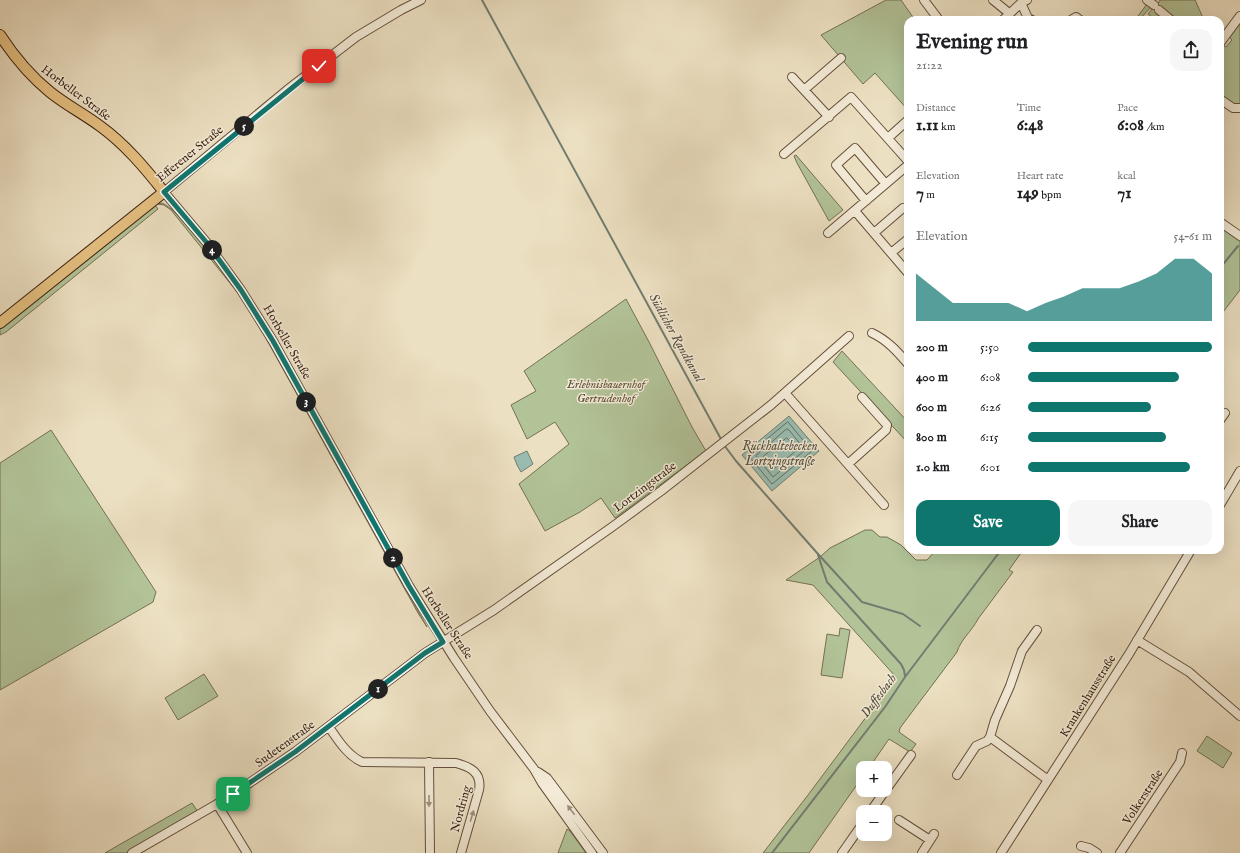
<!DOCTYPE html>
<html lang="en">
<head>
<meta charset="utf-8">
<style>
  :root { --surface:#fff; --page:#f6f6f6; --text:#202124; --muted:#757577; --accent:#0f766e }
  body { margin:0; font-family:"IM FELL English",serif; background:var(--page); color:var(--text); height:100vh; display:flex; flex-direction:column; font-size:15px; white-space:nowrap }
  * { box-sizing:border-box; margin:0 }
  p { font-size:13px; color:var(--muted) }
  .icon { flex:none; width:22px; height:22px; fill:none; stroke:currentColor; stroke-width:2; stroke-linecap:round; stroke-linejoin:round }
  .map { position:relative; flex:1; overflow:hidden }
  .drawer { position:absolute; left:904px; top:16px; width:320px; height:538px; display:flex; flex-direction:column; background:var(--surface); border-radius:12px; box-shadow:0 4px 16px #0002 }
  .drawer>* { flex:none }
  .controls { position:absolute; left:856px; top:761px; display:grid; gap:8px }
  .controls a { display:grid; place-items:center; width:36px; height:36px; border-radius:8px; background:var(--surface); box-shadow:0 4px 16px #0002; font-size:20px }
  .pin { position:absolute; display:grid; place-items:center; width:34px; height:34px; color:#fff; margin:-17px; border-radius:8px; box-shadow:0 2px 6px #0006 }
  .km { position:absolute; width:20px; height:20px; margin:-10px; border-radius:50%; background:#222; color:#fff; font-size:11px; line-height:20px; text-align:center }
  .round { display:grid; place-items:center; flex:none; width:42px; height:42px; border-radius:12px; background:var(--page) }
  .summary { display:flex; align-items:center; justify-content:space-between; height:68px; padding:0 12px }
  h1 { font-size:22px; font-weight:800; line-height:30px }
  .figures { display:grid; grid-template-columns:repeat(3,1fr); gap:6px; height:68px; padding:4px 12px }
  .figures div { display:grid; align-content:center }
  .figures b { font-size:17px; font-weight:800 }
  .figures small { font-size:11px; font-weight:400 }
  .figures p { font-size:11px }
  .chart { height:112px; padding:8px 12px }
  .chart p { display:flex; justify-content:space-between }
  .chart svg { width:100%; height:72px; margin-top:4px; fill:var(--accent); opacity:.7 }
  .cta { display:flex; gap:8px; margin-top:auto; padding:8px 12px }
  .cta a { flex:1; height:46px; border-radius:12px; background:var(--accent); color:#fff; font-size:16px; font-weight:800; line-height:46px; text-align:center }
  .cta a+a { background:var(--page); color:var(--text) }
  ul { padding:0 12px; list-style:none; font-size:13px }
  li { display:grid; grid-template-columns:64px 48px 1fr; align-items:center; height:30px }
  li i { height:10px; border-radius:5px; background:var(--accent) }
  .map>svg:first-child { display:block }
  .green { fill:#b2c398; stroke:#757053 }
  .water { fill:#99bdb2; stroke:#727d70 }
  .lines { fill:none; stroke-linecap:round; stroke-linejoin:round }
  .shore { stroke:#686e60; stroke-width:1 }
  .stream { stroke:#727d70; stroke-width:2 }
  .minor-casing { stroke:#654e3b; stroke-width:10 }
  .major-casing { stroke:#381e0e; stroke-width:12 }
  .minor { stroke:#f3ebd7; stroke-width:8 }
  .major { stroke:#e6c081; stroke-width:10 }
  .oneway { fill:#9f8f7d }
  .route-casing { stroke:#fff; stroke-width:8 }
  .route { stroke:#0f766e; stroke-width:5 }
  .labels { text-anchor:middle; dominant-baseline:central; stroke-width:3; stroke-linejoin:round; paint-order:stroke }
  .street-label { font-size:12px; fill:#381e0e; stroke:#f3ebd7 }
  .park-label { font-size:12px; font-style:italic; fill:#5d5037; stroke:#f3ebd7 }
  .water-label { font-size:13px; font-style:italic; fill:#554e3f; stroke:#f3ebd7 }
</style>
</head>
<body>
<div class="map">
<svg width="1240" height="853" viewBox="0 0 1240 853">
  <rect width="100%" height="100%" fill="#ece0c2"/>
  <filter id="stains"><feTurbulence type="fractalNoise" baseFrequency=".005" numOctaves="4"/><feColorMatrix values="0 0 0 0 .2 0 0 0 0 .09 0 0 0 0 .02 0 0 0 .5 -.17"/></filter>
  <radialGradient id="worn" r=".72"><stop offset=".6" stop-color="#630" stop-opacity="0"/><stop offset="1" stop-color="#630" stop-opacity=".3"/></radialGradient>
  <path class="green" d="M 886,0 L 901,0 L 915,20 L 908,20 L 908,110 L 875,73 L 863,84 L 821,35 Z
    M 1160,0 L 1195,0 L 1204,20 L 1176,20 L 1157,6 Z
    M 1147,4 L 1151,7 L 1139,20 L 1135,20 Z
    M 1153,8 L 1165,18 L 1164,20 L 1156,20 L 1148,14 Z
    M 1240,22 L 1240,105 C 1232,105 1225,100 1220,94 L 1220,48 L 1222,45 L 1226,47 L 1232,40 L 1229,37 Z
    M 796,155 L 843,210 L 829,221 L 797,163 L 794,156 Z
    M 162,203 C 179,209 221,268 235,285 L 234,288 L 171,210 L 164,205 L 158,204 Z
    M 155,205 L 158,209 L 6,332 L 0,335 L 0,328 L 25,306 Z
    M 1220,225 L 1240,240 L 1240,290 L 1220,316 Z
    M 626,299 L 649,342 L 692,427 L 706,451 L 615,518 L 601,498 L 580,512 L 545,531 L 519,484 L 569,444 L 555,422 L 527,439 L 511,405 L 536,391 L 524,371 Z
    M 258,324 L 259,324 L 427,627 L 418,613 Z
    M 842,351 L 908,422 L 908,443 L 833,362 Z
    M 51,430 L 156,592 L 153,602 L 0,690 L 0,463 Z
    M 865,530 L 872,530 L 880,537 L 887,537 L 901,545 L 916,560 L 927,560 L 936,550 L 1023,550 L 1009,570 L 1013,572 L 978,619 C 972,631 961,639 957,652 L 900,728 L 899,732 L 916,744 L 910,752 L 889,739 L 869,768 L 863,768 L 863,776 L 809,853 L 763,853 L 808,795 L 896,677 L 813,585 L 786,580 L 820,557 L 830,548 Z
    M 840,628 L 850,630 L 842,678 L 821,675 L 827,634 L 839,636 Z
    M 204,674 L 218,696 L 178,720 L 165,698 Z
    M 1207,736 L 1232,753 L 1223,768 L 1197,751 Z
    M 192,803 L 198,812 L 126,853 L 105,853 Z
    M 567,829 L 570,831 L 586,853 L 558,853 Z"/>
  <path class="water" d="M 789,416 L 819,451 L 772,491 L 742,455 Z
    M 527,451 L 533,464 L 521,472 L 517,465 L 514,457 Z"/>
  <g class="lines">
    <path class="shore" d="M 788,422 L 812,451 L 772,484 L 748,455 Z
      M 787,429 L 789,430 L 805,450 L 773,477 L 756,456 Z
      M 787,438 L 796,448 L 797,450 L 775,468 L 773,468 L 764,458 L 764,456 Z"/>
    <path class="stream" d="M 482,0 L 722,441
      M 1220,268 L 1238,246
      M 724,445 L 736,461 L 818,554 L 862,602 L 903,614 L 920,626
      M 818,555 L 827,582 L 901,664 L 904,670 L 905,676
      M 772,853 L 885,707 L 905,677 L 1001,550"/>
    <defs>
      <path id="minor" d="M 421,0 L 401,10 L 356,37 L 287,90 L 164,192 L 207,243 L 241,290 L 273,341 L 409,586 L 454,658 L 490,711 L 534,769 L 542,783 L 592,853
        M 924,0 L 939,20
        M 993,0 L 1009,13
        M 1147,0 L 1154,5
        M 1021,3 L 1028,18 L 1032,20
        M 1159,10 L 1171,20
        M 1003,20 L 1021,3 L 1027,0
        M 1071,20 L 1076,17 L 1080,20
        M 1220,43 L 1240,16
        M 792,77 L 804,90
        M 1220,99 L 1233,108 L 1240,108
        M 829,117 L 804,90 L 841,58
        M 888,138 L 908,120
        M 784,154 L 851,97 L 908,161
        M 866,201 L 836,165 L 855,148 L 885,183
        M 855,211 L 908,273
        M 1220,222 L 1240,236
        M 828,233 L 908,165
        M 874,233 L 903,208
        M 891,253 L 908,239
        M 872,333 C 887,340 897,351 908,364
        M 785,393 L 884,505
        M 1220,420 L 1225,413
        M 848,464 L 886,430 L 887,425 L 862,397
        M 1220,505 L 1240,471
        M 1137,640 L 1189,672 L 1240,716
        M 329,727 C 338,740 347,755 362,762 L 456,763 C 471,767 482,773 479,790 L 461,853
        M 990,737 L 1048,780
        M 429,762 L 430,853
        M 538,772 L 547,778 L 603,853
        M 957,775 L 976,746 L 987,741 L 990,737 L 995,720 L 1010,686 L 1022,651 L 1037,630
        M 217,804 L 247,853
        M 870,812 L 911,755
        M 899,820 L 930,840
        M 1081,846 L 1089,848 L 1097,853
        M 132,853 L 217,804 L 245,786 L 295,752 L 425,653 L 494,610 L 612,527 L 661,491 L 771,405 L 849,336
        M 842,853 L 863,823
        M 922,853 L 934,834
        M 1001,853 L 1129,654 L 1191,550
        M 1120,853 L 1180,762 L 1182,753"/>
      <path id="major" d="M 0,35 C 15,58 29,75 50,92 C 66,105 84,114 100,126 C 125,144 145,168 164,192 L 0,323"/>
    </defs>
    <use href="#minor" class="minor-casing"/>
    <use href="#major" class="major-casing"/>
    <use href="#minor" class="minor"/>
    <use href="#major" class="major"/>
  </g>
  <defs><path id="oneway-solid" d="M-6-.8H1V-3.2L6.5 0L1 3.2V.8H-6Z"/></defs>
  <g class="oneway">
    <use href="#oneway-solid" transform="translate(429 801) rotate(90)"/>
    <use href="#oneway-solid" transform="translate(571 810) rotate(-127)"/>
    <use href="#oneway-solid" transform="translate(472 816) rotate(-73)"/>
  </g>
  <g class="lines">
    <defs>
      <path id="route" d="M 233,794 L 295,752 L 425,653 L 443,642 L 409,586 L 273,341 L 241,290 L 207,243 L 164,192 L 319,66"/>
    </defs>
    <use href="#route" class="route-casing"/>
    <use href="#route" class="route"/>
  </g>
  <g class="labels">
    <g class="street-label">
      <text transform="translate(76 93) rotate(37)">Horbeller Straße</text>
      <text transform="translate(190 154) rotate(-39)">Efferener Straße</text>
      <text transform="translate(287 342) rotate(60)">Horbeller Straße</text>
      <text transform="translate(645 487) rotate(-37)">Lortzingstraße</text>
      <text transform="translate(447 623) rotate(57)">Horbeller Straße</text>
      <text transform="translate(1088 696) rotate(-58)">Krankenhausstraße</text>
      <text transform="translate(285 744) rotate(-36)">Sudetenstraße</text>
      <text transform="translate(1143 797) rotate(-57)">Volkerstraße</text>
      <text transform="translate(461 809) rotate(-75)">Nordring</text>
    </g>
    <g class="park-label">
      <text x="606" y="384">Erlebnisbauernhof<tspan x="606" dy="14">Gertrudenhof</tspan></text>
    </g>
    <g class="water-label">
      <text transform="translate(676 338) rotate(61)">Südlicher Randkanal</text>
      <text x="780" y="446">Rückhaltebecken<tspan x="780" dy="15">Lortzingstraße</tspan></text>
      <text transform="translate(879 696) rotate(-53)">Duffesbach</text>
    </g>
  </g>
  <rect width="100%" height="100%" filter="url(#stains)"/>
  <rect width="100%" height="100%" fill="url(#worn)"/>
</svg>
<div class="controls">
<a>+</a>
<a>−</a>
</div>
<div class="pin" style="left:233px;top:794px;background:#1e9e55"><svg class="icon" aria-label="arrive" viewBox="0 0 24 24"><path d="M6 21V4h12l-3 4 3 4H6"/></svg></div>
<div class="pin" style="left:319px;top:66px;background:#d93025"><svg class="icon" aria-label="check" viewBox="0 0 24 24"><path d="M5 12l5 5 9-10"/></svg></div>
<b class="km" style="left:378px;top:689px">1</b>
<b class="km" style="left:393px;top:558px">2</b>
<b class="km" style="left:306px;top:402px">3</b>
<b class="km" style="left:212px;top:250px">4</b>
<b class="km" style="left:244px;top:126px">5</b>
<section class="drawer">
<div class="summary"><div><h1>Evening run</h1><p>21:22</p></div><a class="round"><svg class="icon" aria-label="share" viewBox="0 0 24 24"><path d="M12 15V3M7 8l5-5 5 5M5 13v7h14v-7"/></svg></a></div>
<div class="figures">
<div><p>Distance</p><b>1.11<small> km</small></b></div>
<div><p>Time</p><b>6:48</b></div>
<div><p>Pace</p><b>6:08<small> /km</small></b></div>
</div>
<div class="figures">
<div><p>Elevation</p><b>7<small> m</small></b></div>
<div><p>Heart rate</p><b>149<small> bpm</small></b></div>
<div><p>kcal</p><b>71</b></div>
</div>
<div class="chart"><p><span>Elevation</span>54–61 m</p>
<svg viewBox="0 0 160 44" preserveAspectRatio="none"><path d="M0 44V15L10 24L20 33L30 33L40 33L50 33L60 38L70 33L80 29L90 24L100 24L110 24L120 20L130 15L140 6L150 6L160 15V44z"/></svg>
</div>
<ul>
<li><b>200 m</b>5:50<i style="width:100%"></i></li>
<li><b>400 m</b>6:08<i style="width:82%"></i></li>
<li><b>600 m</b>6:26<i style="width:67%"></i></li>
<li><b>800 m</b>6:15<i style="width:75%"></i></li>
<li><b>1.0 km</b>6:01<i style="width:88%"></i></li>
</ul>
<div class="cta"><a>Save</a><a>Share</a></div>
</section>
</div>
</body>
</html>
